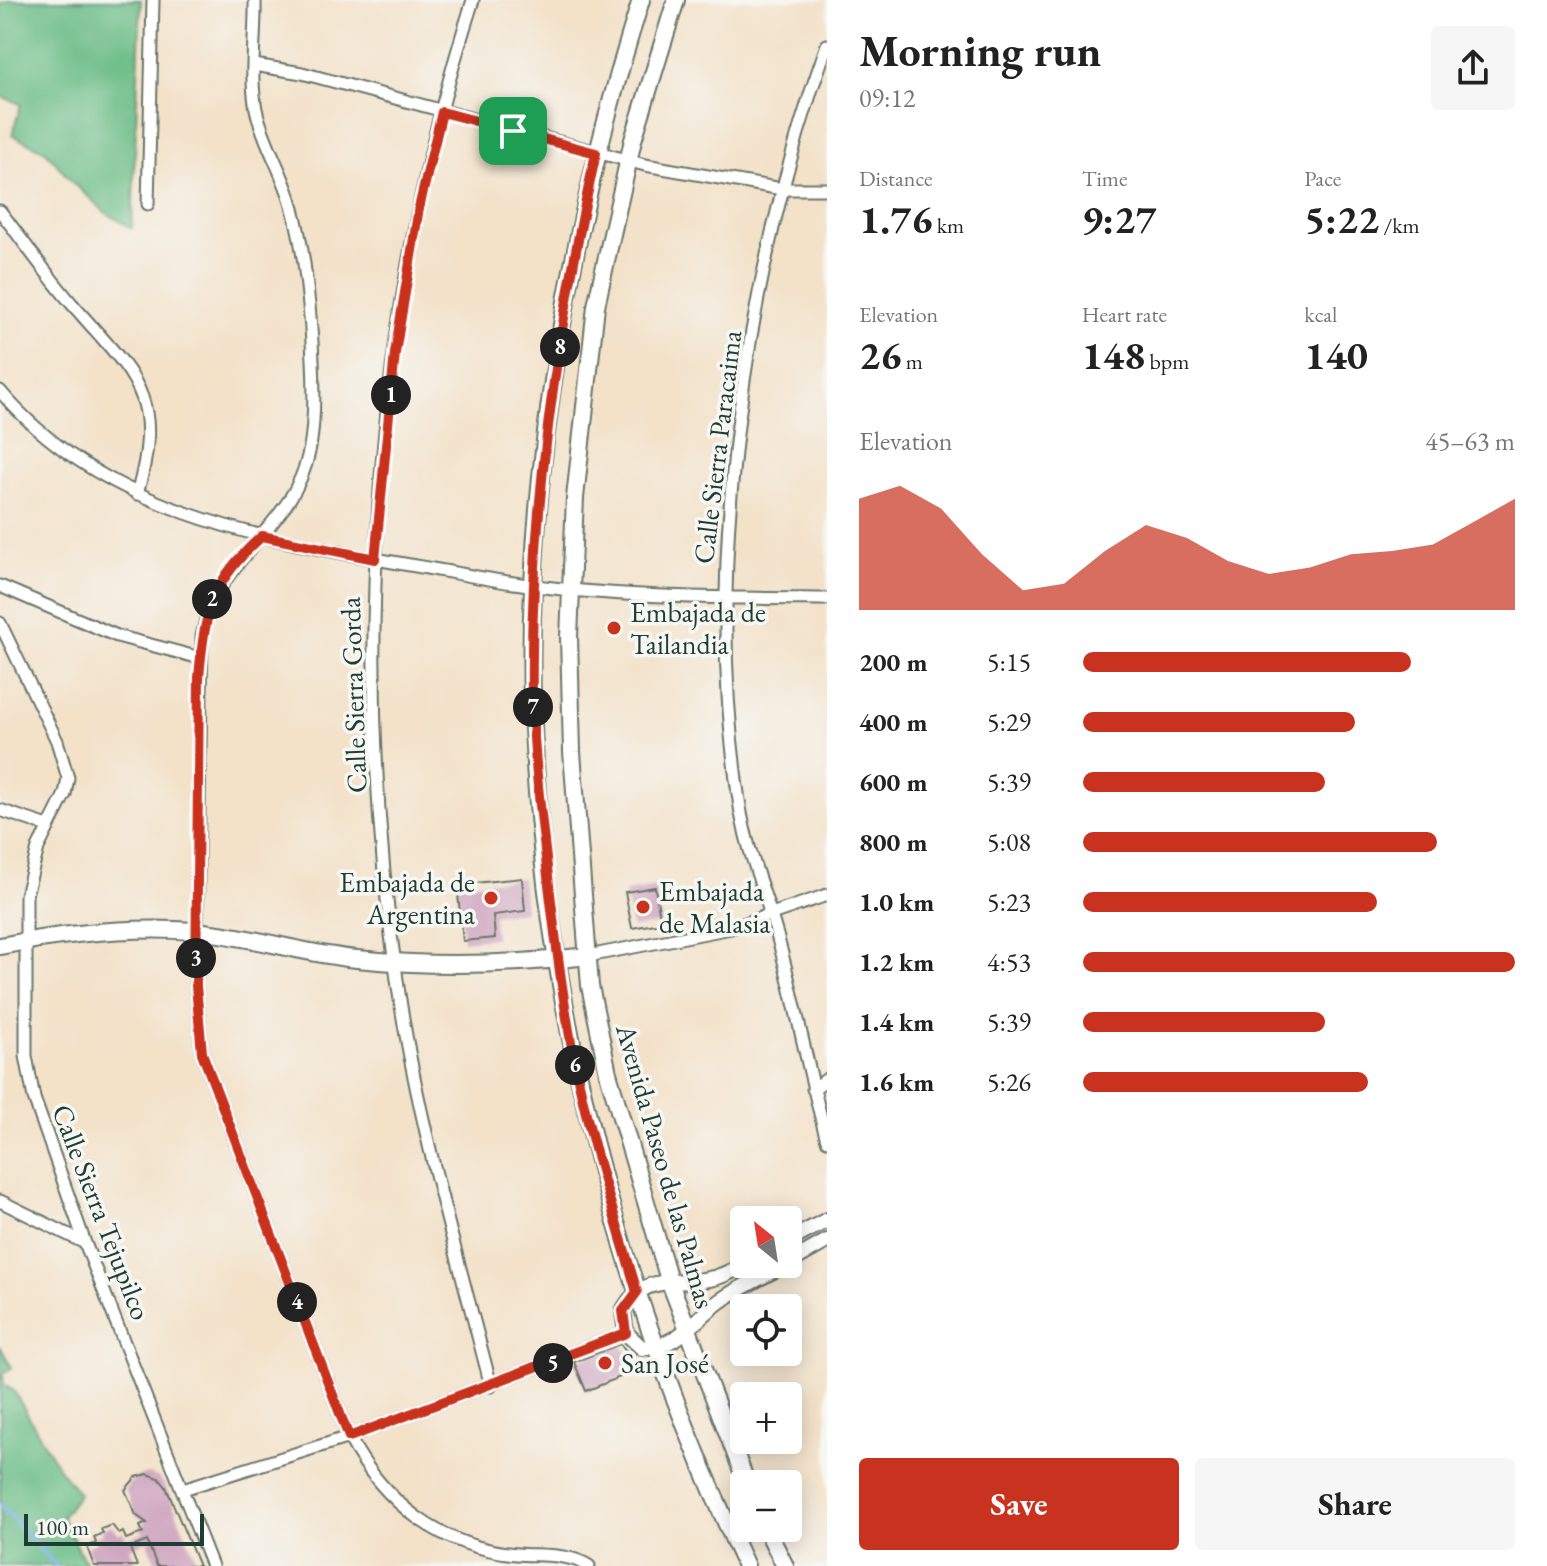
<!DOCTYPE html>
<html lang="en">
<head>
<meta charset="utf-8">
<style>
  :root { --surface:#fff; --page:#f6f6f6; --text:#222; --muted:#767676; --accent:#c8321e }
  body { margin:0; font-family:"EB Garamond",serif; background:var(--page); color:var(--text); height:100vh; display:flex; flex-direction:column; font-size:30px; white-space:nowrap }
  * { box-sizing:border-box; margin:0 }
  p { font-size:26px; color:var(--muted) }
  .icon { flex:none; width:44px; height:44px; fill:none; stroke:currentColor; stroke-width:2; stroke-linecap:round; stroke-linejoin:round }
  .map { position:relative; flex:1; overflow:hidden }
  .side { display:flex; flex-direction:column; background:var(--surface); width:720px }
  .side>* { flex:none }
  .needle { width:52px; rotate:330deg }
  .buttons { position:absolute; left:730px; top:1206px; display:grid; gap:16px }
  .buttons a { display:grid; place-items:center; width:72px; height:72px; border-radius:8px; background:var(--surface); box-shadow:0 4px 20px #0003; font-size:40px }
  .scale { position:absolute; left:24px; bottom:20px; width:180px; box-sizing:border-box; padding-left:8px; border:4px solid #1f3d34; border-top:0; font-size:22px; line-height:28px; white-space:nowrap; color:#1f3d34; -webkit-text-stroke:6px #f6f6f2; paint-order:stroke }
  .pin { position:absolute; display:grid; place-items:center; width:68px; height:68px; color:#fff; margin:-34px; border-radius:16px; box-shadow:0 4px 12px #0006 }
  .km { position:absolute; width:40px; height:40px; margin:-20px; border-radius:50%; background:#222; color:#fff; font-size:22px; line-height:40px; text-align:center }
  .round { display:grid; place-items:center; flex:none; width:84px; height:84px; border-radius:8px; background:var(--page) }
  .head { display:flex; align-items:center; justify-content:space-between; height:136px; padding:0 32px }
  h1 { font-size:44px; font-weight:700; line-height:60px }
  .figures { display:grid; grid-template-columns:repeat(3,1fr); gap:12px; height:136px; padding:8px 32px }
  .figures div { display:grid; align-content:center }
  .figures b { font-size:40px; font-weight:700 }
  .figures small { font-size:22px; font-weight:400 }
  .figures p { font-size:22px }
  .chart { height:224px; padding:16px 32px }
  .chart p { display:flex; justify-content:space-between }
  .chart svg { width:100%; height:144px; margin-top:8px; fill:var(--accent); opacity:.7 }
  .cta { display:flex; gap:16px; margin-top:auto; padding:16px 32px }
  .cta a { flex:1; height:92px; border-radius:8px; background:var(--accent); color:#fff; font-size:32px; font-weight:700; line-height:92px; text-align:center }
  .cta a+a { background:var(--page); color:var(--text) }
  ul { padding:0 32px; list-style:none; font-size:26px }
  li { display:grid; grid-template-columns:128px 96px 1fr; align-items:center; height:60px }
  li i { height:20px; border-radius:10px; background:var(--accent) }
  main { display:flex; flex:1; min-height:0 }
  .map>svg:first-child { display:block }
  .forest { fill:#6ebe89; stroke:#467e5e; stroke-width:2 }
  .lines { fill:none; stroke-linecap:round; stroke-linejoin:round }
  .stream { stroke:#7cafe9; stroke-width:4 }
  .building { fill:#cb9cba }
  .minor-casing { stroke:#697668; stroke-width:15 }
  .tertiary-casing { stroke:#697668; stroke-width:18 }
  .secondary-casing { stroke:#697668; stroke-width:20 }
  .minor { stroke:#fff; stroke-width:11 }
  .tertiary { stroke:#fff; stroke-width:14 }
  .secondary { stroke:#fff; stroke-width:16 }
  .route-casing { stroke:#fff; stroke-width:16 }
  .route { stroke:#c8321e; stroke-width:10 }
  .poi-dot { fill:#c8321e; stroke:#f6f6f2; stroke-width:3 }
  .labels { text-anchor:middle; dominant-baseline:central; stroke-width:7; stroke-linejoin:round; paint-order:stroke }
  .street-label { font-size:28px; fill:#1f3d34; stroke:#f6f6f2 }
  .poi-label { font-size:28px; fill:#1f3d34; stroke:#f6f6f2; text-anchor:start }
</style>
</head>
<body>
<main>
<div class="map">
<svg width="827" height="1566" viewBox="0 0 827 1566">
  <rect width="100%" height="100%" fill="#f6f6f2"/>
  <filter id="ink" filterUnits="userSpaceOnUse"><feTurbulence type="fractalNoise" baseFrequency=".0125" numOctaves="2"/><feDisplacementMap in="SourceGraphic" scale="16" xChannelSelector="R" yChannelSelector="G"/><feConvolveMatrix kernelMatrix="1 2 1 2 8 2 1 2 1" color-interpolation-filters="sRGB"/></filter>
  <filter id="wash" filterUnits="userSpaceOnUse"><feTurbulence type="fractalNoise" baseFrequency=".006" numOctaves="4" result="noise"/><feDisplacementMap in="SourceGraphic" scale="32" xChannelSelector="R" yChannelSelector="G"/><feGaussianBlur stdDeviation="1.8" result="paint"/><feColorMatrix in="noise" values="0 0 0 0 0 0 0 0 0 0 0 0 0 0 0 0 0 1.4 0 .05"/><feComposite in="paint" operator="in"/></filter>
  <g filter="url(#wash)">
    <rect width="100%" height="100%" fill="#f3e1c8"/>
    <path class="forest" d="M 10,0 L 141,0 L 132,228 L 106,213 L 70,180 L 46,151 L 12,135 L 21,104 L 0,96 L 0,4 Z
      M 0,1346 L 12,1368 L 3,1373 L 4,1385 L 14,1391 L 57,1466 L 79,1494 L 62,1517 L 87,1566 L 0,1566 Z"/>
    <g class="lines">
      <path class="stream" d="M 0,1505 L 56,1566"/>
    </g>
    <g id="blocks">
      <path class="building" d="M 522,878 L 525,911 L 493,915 L 495,938 L 463,941 L 457,885 Z
        M 655,887 L 661,923 L 632,928 L 625,892 Z
        M 620,1344 L 642,1368 L 586,1391 L 574,1362 Z
        M 148,1474 L 159,1478 L 166,1487 L 199,1566 L 157,1566 L 147,1541 L 130,1548 L 137,1566 L 94,1566 L 87,1547 L 96,1543 L 94,1537 L 103,1533 L 101,1529 L 112,1525 L 119,1534 L 123,1532 L 126,1539 L 143,1533 L 140,1526 L 147,1523 L 136,1515 L 125,1490 L 136,1477 Z"/>
    </g>
  </g>
  <g filter="url(#ink)">
    <use href="#blocks" fill-opacity="0" stroke="#697668" stroke-width="2"/>
    <g class="lines">
      <defs>
        <path id="minor" d="M 255,0 C 256,36 249,74 256,109 C 263,142 283,172 292,205 C 308,260 321,396 309,452 C 293,530 217,555 202,636 L 196,986 L 202,1053 L 349,1437 C 384,1503 441,1548 517,1554 C 540,1556 569,1553 589,1566
          M 473,0 C 373,313 350,662 398,987 C 418,1122 457,1254 491,1386
          M 827,45 C 745,271 702,569 740,807 C 747,851 765,892 777,935 C 796,1003 808,1072 827,1140
          M 254,65 L 302,73 L 645,165 L 782,189 L 827,189
          M 148,204 L 153,0
          M 0,211 C 24,242 46,274 72,304 C 133,374 166,394 137,494
          M 0,391 C 101,510 258,539 404,564 C 448,571 492,581 536,586 C 632,598 730,598 827,599
          M 0,586 L 117,636 L 200,658
          M 0,623 L 57,741 L 68,778 L 65,794 L 38,848 L 26,895 L 26,1056 L 34,1098 L 85,1243 L 212,1566
          M 0,810 L 48,826
          M 588,956 L 731,928 L 827,895
          M 813,1089 L 827,1079
          M 0,1201 L 85,1243
          M 183,1489 L 349,1437 L 626,1333"/>
        <path id="tertiary" d="M 788,1241 L 827,1220
          M 788,1263 L 827,1241
          M 745,1264 C 734,1270 722,1277 709,1279 C 676,1286 643,1272 623,1311 L 626,1333 L 642,1348 C 680,1347 693,1320 720,1301 C 740,1287 764,1276 786,1264"/>
        <path id="secondary" d="M 641,0 C 572,218 526,471 532,700 C 541,999 619,1296 746,1566
          M 676,0 L 633,140 L 596,306 L 575,498 L 569,637 L 572,752 L 590,986 L 608,1073 L 669,1280 L 747,1484
          M 0,946 C 62,934 131,926 194,931 C 249,935 302,954 357,959 C 434,967 511,965 588,956
          M 766,1528 L 785,1566"/>
      </defs>
      <use href="#minor" class="minor-casing"/>
      <use href="#tertiary" class="tertiary-casing"/>
      <use href="#secondary" class="secondary-casing"/>
      <use href="#minor" class="minor"/>
      <use href="#tertiary" class="tertiary"/>
      <use href="#secondary" class="secondary"/>
    </g>
  </g>
  <g class="lines" filter="url(#ink)">
    <defs>
      <path id="route" d="M 442,112 L 596,153 C 557,331 529,516 532,699 C 534,761 542,823 549,885 C 557,951 565,1018 579,1083 C 594,1154 617,1223 637,1292 L 623,1311 L 626,1333 L 349,1437 L 202,1053 L 196,986 L 199,677 C 205,611 210,583 262,536 L 375,559 L 395,353 L 419,208 Z"/>
    </defs>
    <use href="#route" class="route-casing"/>
    <use href="#route" class="route"/>
  </g>
  <g class="poi-dot">
    <circle cx="614" cy="628" r="8"/>
    <circle cx="491" cy="898" r="8"/>
    <circle cx="643" cy="907" r="8"/>
    <circle cx="605" cy="1363" r="8"/>
  </g>
  <g class="labels">
    <g class="street-label">
      <text transform="translate(717 447) rotate(-83)">Calle Sierra Paracaima</text>
      <text transform="translate(353 695) rotate(-92)">Calle Sierra Gorda</text>
      <text transform="translate(666 1166) rotate(74)">Avenida Paseo de las Palmas</text>
      <text transform="translate(102 1212) rotate(69)">Calle Sierra Tejupilco</text>
    </g>
    <g class="poi-label">
      <text x="630" y="612">Embajada de<tspan x="630" dy="32">Tailandia</tspan></text>
      <text x="475" y="882" text-anchor="end">Embajada de<tspan x="475" dy="32">Argentina</tspan></text>
      <text x="659" y="891">Embajada<tspan x="659" dy="32">de Malasia</tspan></text>
      <text x="621" y="1363">San José</text>
    </g>
  </g>
</svg>
<div class="buttons">
<a><svg class="needle" viewBox="-14 -14 28 28"><path d="M0-13l5 13h-10z" fill="#e53935"/><path d="M0 13l5-13h-10z" fill="#767676"/></svg></a>
<a><svg class="icon" aria-label="locate" viewBox="0 0 24 24"><circle cx="12" cy="12" r="6"/><path d="M12 2v4M12 18v4M2 12h4M18 12h4"/></svg></a>
<a>+</a>
<a>−</a>
</div>
<div class="scale">100 m</div>
<div class="pin" style="left:513px;top:131px;background:#1e9e55"><svg class="icon" aria-label="arrive" viewBox="0 0 24 24"><path d="M6 21V4h12l-3 4 3 4H6"/></svg></div>
<b class="km" style="left:391px;top:395px">1</b>
<b class="km" style="left:212px;top:599px">2</b>
<b class="km" style="left:196px;top:958px">3</b>
<b class="km" style="left:297px;top:1302px">4</b>
<b class="km" style="left:553px;top:1363px">5</b>
<b class="km" style="left:575px;top:1065px">6</b>
<b class="km" style="left:533px;top:707px">7</b>
<b class="km" style="left:560px;top:347px">8</b>
</div>
<section class="side">
<div class="head"><div><h1>Morning run</h1><p>09:12</p></div><a class="round"><svg class="icon" aria-label="share" viewBox="0 0 24 24"><path d="M12 15V3M7 8l5-5 5 5M5 13v7h14v-7"/></svg></a></div>
<div class="figures">
<div><p>Distance</p><b>1.76<small> km</small></b></div>
<div><p>Time</p><b>9:27</b></div>
<div><p>Pace</p><b>5:22<small> /km</small></b></div>
</div>
<div class="figures">
<div><p>Elevation</p><b>26<small> m</small></b></div>
<div><p>Heart rate</p><b>148<small> bpm</small></b></div>
<div><p>kcal</p><b>140</b></div>
</div>
<div class="chart"><p><span>Elevation</span>45–63 m</p>
<svg viewBox="0 0 160 44" preserveAspectRatio="none"><path d="M0 44V10L10 6L20 13L30 27L40 38L50 36L60 26L70 18L80 22L90 29L100 33L110 31L120 27L130 26L140 24L150 17L160 10V44z"/></svg>
</div>
<ul>
<li><b>200 m</b>5:15<i style="width:76%"></i></li>
<li><b>400 m</b>5:29<i style="width:63%"></i></li>
<li><b>600 m</b>5:39<i style="width:56%"></i></li>
<li><b>800 m</b>5:08<i style="width:82%"></i></li>
<li><b>1.0 km</b>5:23<i style="width:68%"></i></li>
<li><b>1.2 km</b>4:53<i style="width:100%"></i></li>
<li><b>1.4 km</b>5:39<i style="width:56%"></i></li>
<li><b>1.6 km</b>5:26<i style="width:66%"></i></li>
</ul>
<div class="cta"><a>Save</a><a>Share</a></div>
</section>
</main>
</body>
</html>
